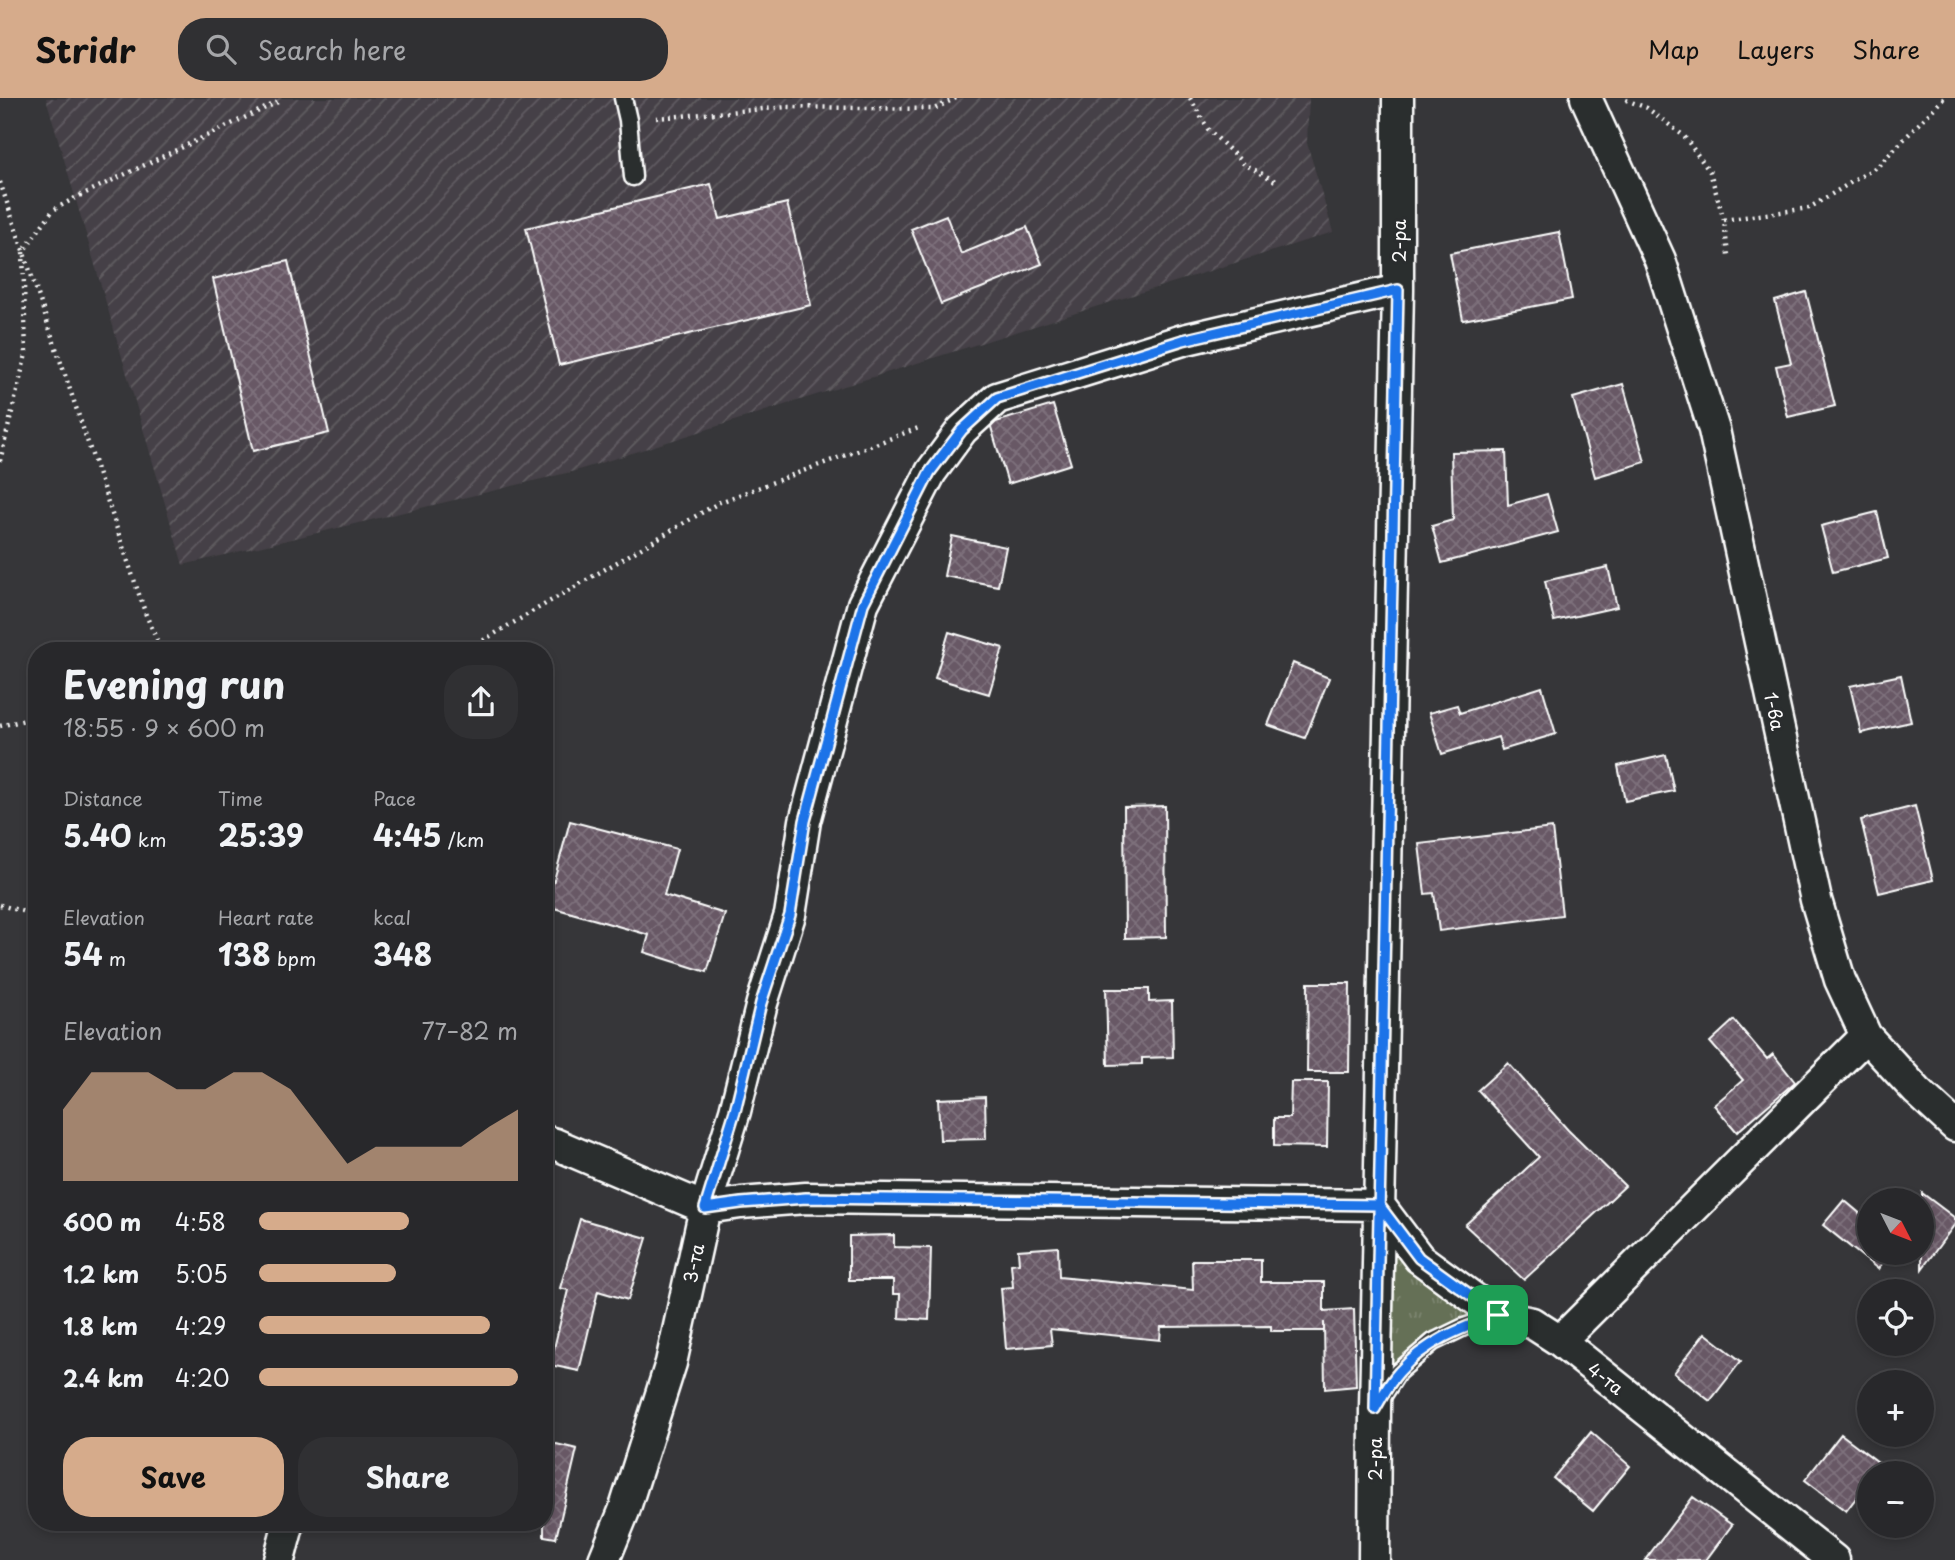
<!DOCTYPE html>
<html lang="en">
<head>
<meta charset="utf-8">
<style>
  :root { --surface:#28282b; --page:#303033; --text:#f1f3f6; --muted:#a5a6a9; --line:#444447; --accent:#d6ab8b }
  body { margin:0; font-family:"Playpen Sans",sans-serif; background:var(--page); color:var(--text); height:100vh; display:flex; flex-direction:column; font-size:26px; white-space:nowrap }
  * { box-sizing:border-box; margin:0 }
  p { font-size:23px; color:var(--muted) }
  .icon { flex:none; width:38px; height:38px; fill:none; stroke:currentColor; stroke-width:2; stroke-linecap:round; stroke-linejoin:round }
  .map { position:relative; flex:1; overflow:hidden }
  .side { position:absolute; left:28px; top:544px; width:525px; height:889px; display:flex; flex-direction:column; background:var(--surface); border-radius:28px; box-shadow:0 4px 10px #0003,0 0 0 2px var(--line) }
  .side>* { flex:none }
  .needle { width:46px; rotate:132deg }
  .tools { position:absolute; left:1857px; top:1090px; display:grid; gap:14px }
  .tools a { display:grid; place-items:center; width:77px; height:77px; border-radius:50%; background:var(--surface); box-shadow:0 4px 10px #0003,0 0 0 2px var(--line); font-size:35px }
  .pin { position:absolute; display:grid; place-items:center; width:60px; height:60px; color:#fff; margin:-30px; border-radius:14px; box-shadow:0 4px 10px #0006 }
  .round { display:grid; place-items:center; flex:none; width:74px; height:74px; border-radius:28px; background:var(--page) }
  .summary { display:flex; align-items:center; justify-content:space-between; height:119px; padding:0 35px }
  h1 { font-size:38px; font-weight:700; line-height:52px }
  .stats { display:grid; grid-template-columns:repeat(3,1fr); gap:10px; height:119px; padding:7px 35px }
  .stats div { display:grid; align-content:center }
  .stats b { font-size:30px; font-weight:700 }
  .stats small { font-size:19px; font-weight:400 }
  .stats p { font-size:19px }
  .chart { height:196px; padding:14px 35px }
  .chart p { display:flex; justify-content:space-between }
  .chart svg { width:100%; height:126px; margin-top:7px; fill:var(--accent); opacity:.7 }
  .primary-button { display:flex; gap:14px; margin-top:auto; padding:14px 35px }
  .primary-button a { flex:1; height:80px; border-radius:28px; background:var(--accent); color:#111; font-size:28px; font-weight:700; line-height:80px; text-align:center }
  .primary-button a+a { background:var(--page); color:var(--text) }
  ul { padding:0 35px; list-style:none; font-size:23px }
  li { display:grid; grid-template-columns:112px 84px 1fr; align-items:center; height:52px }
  li i { height:18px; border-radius:9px; background:var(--accent) }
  header { display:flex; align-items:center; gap:42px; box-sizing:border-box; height:98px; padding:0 35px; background:var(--accent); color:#111 }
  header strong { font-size:33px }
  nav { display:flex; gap:38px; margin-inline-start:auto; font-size:24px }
  .search { width:490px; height:63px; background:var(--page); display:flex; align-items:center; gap:18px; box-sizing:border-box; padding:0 24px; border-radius:28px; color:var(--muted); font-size:26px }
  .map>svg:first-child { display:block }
  .industrial { fill:url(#industrial-furrows) }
  .grass { fill:url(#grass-tufts); stroke:#b2b7aa; stroke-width:2 }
  .building { fill:url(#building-cross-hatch); stroke:#fff; stroke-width:2 }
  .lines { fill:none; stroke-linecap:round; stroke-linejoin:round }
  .service-casing { stroke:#fff; stroke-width:21 }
  .minor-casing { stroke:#fff; stroke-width:35 }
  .path { stroke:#fff; stroke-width:4.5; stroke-dasharray:2 5; stroke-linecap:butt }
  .service { stroke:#2a2d2e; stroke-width:16 }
  .minor { stroke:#2a2d2e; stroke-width:30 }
  .route-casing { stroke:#fff; stroke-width:14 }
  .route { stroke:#1a73e8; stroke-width:9 }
  .labels { text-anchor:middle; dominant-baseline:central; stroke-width:6; stroke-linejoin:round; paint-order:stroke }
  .street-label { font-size:18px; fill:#fff; stroke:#2a2d2e }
</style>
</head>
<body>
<header>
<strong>Stridr</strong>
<div class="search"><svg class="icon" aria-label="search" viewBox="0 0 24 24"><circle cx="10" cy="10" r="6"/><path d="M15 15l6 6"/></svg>Search here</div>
<nav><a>Map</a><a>Layers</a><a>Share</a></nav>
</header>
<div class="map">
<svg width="1955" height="1462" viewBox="0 0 1955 1462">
  <defs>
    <pattern id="industrial-furrows" width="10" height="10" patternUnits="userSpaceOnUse" patternTransform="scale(1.75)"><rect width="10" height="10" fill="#454046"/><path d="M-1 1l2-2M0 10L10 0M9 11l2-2" fill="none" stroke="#615d62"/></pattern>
    <pattern id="grass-tufts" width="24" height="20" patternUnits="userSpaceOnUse" patternTransform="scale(1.75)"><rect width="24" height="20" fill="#656f56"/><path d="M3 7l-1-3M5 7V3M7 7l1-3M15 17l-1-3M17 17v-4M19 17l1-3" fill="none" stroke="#7c856f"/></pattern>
    <pattern id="building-cross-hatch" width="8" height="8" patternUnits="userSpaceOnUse" patternTransform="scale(1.75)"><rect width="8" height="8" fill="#675865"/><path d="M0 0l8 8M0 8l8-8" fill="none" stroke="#7e717c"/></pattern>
  </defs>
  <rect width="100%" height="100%" fill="#363639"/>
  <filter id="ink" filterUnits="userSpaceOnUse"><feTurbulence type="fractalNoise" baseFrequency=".0143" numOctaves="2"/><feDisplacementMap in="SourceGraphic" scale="14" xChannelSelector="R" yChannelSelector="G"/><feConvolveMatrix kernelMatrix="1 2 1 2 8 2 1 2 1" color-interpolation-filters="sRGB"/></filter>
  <g filter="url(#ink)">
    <path class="industrial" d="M 46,0 L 1309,0 L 1307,45 L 1333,134 L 575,373 L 183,467 Z"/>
    <path class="grass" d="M 1379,1107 L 1498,1218 L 1433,1244 L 1375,1311 Z"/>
    <path class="building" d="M 711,86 L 720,121 L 787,105 L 811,207 L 559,267 L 526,130 Z
      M 946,117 L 961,156 L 1027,129 L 1042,166 L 941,206 L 911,131 Z
      M 1559,134 L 1572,201 L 1463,222 L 1450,155 Z
      M 288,163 L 329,335 L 253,353 L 213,181 Z
      M 1806,194 L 1835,308 L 1788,319 L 1776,268 L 1791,265 L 1775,203 Z
      M 1623,286 L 1645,364 L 1595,379 L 1573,300 Z
      M 1053,307 L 1071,366 L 1008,386 L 991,329 L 996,324 Z
      M 1506,353 L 1508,407 L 1547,396 L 1558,434 L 1442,465 L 1432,428 L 1453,422 L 1451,354 Z
      M 1877,414 L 1888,460 L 1833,474 L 1821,428 Z
      M 952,438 L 1006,449 L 998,488 L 944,478 Z
      M 1608,469 L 1617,509 L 1554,523 L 1545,483 Z
      M 949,534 L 1003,550 L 989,596 L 935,580 Z
      M 1293,565 L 1329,580 L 1305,640 L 1268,627 Z
      M 1901,577 L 1911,624 L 1861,635 L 1850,588 Z
      M 1542,589 L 1556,636 L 1502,652 L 1498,639 L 1442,656 L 1429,615 L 1457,607 L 1460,615 Z
      M 1666,657 L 1674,693 L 1625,703 L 1618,668 Z
      M 1165,708 L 1166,839 L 1125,840 L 1124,709 Z
      M 1915,708 L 1933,782 L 1879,795 L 1861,722 Z
      M 570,723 L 677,751 L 664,797 L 725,816 L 707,874 L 644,854 L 649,837 L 547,808 Z
      M 1552,730 L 1562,817 L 1439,833 L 1434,795 L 1425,796 L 1419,746 Z
      M 1308,885 L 1350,885 L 1349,974 L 1307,974 Z
      M 1106,891 L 1149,891 L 1149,904 L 1172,903 L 1173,959 L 1142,960 L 1142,966 L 1108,967 Z
      M 1734,922 L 1767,961 L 1773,956 L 1795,984 L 1737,1034 L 1714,1007 L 1743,982 L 1710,944 Z
      M 1508,965 L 1568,1032 L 1625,1088 L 1524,1182 L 1465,1127 L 1539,1059 L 1478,992 Z
      M 1291,984 L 1328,984 L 1327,1049 L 1274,1048 L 1274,1020 L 1290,1020 Z
      M 985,999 L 986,1041 L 940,1042 L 938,1001 Z
      M 1922,1095 L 1955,1120 L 1955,1126 L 1922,1171 Z
      M 1844,1102 L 1869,1123 L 1869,1155 L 1890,1155 L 1878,1171 L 1823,1127 Z
      M 580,1121 L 647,1140 L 628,1202 L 598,1193 L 579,1273 L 550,1267 L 568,1192 L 560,1190 Z
      M 894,1137 L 894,1149 L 931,1150 L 929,1222 L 899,1220 L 900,1196 L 893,1196 L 893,1182 L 849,1182 L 849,1138 Z
      M 1058,1149 L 1059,1179 L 1193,1192 L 1192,1162 L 1261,1162 L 1261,1184 L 1324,1184 L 1324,1213 L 1354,1211 L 1356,1288 L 1325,1291 L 1324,1224 L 1324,1233 L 1271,1233 L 1271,1228 L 1161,1229 L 1160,1242 L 1050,1231 L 1052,1247 L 1006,1251 L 1001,1190 L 1013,1189 L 1011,1166 L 1019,1165 L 1018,1152 Z
      M 1705,1235 L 1741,1263 L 1710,1303 L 1674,1275 Z
      M 1591,1334 L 1630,1368 L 1593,1413 L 1553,1380 Z
      M 1841,1336 L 1882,1367 L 1875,1376 L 1869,1376 L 1869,1383 L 1846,1413 L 1805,1382 Z
      M 544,1343 L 577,1351 L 556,1440 L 544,1438 Z
      M 1693,1399 L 1732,1427 L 1706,1462 L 1645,1462 Z"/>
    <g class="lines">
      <defs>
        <path id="service" d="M 623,0 L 628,22 L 633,79
          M 1379,1304 L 1398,1274 L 1433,1244 L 1464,1229 L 1498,1218"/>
        <path id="minor" d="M 1586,0 L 1660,162 L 1714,332 L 1816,802 L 1840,882 L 1866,938 L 1917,993 L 1955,1028
          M 544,1043 L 555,1046 L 705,1110 L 735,1013 L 762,905 L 790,817 L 805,723 L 863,506 L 931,374 L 962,332 L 997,300 L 1183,242 L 1398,192
          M 1379,1107 L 1419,1160 L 1498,1218 L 1532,1225 L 1560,1243 L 1834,1462
          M 1560,1243 L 1866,938
          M 279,1462 L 289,1424
          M 604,1462 L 624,1413 L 671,1265 L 705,1110 L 741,1105 L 806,1100 L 1379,1107
          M 1374,1462 L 1375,1311 L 1398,192 L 1398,0"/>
      </defs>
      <use href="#service" class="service-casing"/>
      <use href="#minor" class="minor-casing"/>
      <path class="path" d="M 1190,0 L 1208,31 L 1244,66 L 1279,85
        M 1626,2 L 1647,10 L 1684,38 L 1710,74 L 1724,122 L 1728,157
        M 656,20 L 788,9 L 934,11 L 956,0
        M 0,84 L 146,517 L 162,553
        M 1724,122 L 1809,110 L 1878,68 L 1944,0
        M 0,363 L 26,256 L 23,154 L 53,112 L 75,100 L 280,3
        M 465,553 L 720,404 L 921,329
        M 0,628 L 37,619
        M 0,807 L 25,814 L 37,822"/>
      <use href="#service" class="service"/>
      <use href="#minor" class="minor"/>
    </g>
  </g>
  <g class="lines" filter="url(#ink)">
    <defs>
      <path id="route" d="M 1498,1217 L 1419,1160 L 1379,1107 L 806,1100 L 741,1105 L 705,1110 L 735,1013 L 761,905 L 790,817 L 805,723 L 863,506 L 930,374 L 962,332 L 997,300 L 1183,242 L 1398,192 L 1375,1311 C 1382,1299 1389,1285 1399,1274 C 1425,1244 1461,1230 1498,1217"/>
    </defs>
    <use href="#route" class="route-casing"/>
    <use href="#route" class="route"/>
  </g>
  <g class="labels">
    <g class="street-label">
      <text transform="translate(1398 143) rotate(-90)">2-ра</text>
      <text transform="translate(1775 613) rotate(78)">1-ва</text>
      <text transform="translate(693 1165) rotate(-78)">3-та</text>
      <text transform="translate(1606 1280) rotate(38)">4-та</text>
      <text transform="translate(1374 1361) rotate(-90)">2-ра</text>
    </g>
  </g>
</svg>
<div class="tools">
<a><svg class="needle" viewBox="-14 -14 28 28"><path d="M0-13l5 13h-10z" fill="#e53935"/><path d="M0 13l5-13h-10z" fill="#a5a6a9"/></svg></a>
<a><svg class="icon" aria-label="locate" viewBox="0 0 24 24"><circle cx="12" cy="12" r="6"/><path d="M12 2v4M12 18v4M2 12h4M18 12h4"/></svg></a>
<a>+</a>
<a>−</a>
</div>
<div class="pin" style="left:1498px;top:1217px;background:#1e9e55"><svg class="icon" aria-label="arrive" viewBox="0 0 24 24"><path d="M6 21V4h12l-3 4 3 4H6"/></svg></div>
<section class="side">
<div class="summary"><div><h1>Evening run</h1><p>18:55 · 9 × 600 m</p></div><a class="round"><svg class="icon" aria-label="share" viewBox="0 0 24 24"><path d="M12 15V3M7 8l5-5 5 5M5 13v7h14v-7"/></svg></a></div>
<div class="stats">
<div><p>Distance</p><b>5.40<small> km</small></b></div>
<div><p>Time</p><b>25:39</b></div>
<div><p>Pace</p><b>4:45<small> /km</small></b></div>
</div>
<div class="stats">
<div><p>Elevation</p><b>54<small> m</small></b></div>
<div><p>Heart rate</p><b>138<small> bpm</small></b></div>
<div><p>kcal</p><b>348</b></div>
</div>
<div class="chart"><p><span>Elevation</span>77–82 m</p>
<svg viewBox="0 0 160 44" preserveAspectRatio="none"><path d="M0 44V19L10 6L20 6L30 6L40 12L50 12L60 6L70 6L80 12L90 25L100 38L110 32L120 32L130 32L140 32L150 25L160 19V44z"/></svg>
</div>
<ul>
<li><b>600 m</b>4:58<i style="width:58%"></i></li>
<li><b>1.2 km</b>5:05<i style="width:53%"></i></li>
<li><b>1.8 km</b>4:29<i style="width:89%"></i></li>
<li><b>2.4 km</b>4:20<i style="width:100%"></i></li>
</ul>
<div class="primary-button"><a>Save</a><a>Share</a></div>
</section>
</div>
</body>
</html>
